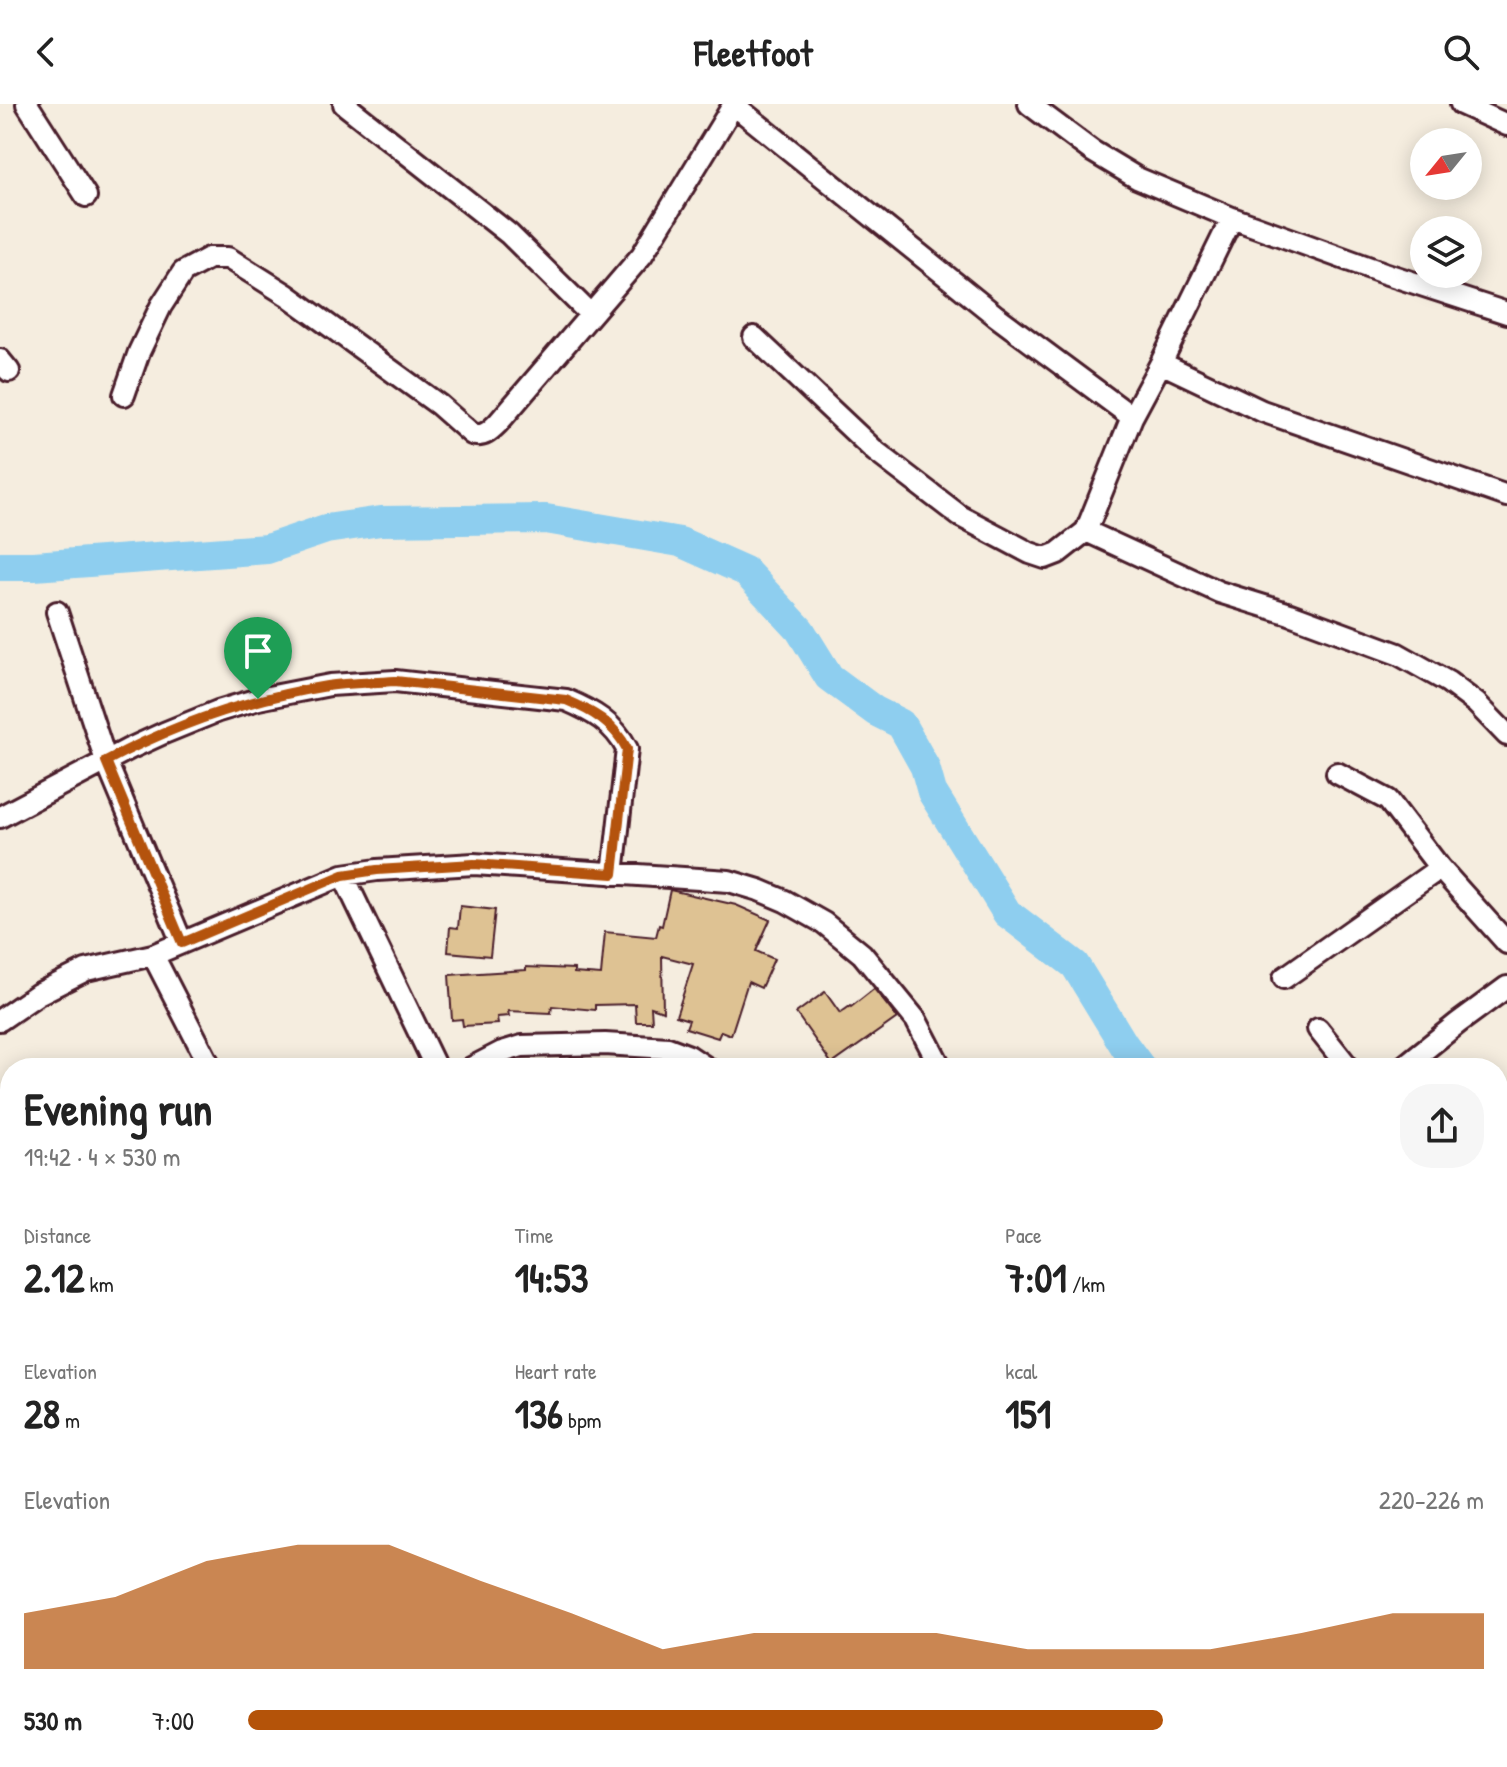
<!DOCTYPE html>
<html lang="en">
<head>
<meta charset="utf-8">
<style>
  :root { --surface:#fff; --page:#f6f6f6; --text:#222; --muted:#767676; --accent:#b45309 }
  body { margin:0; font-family:"Patrick Hand",sans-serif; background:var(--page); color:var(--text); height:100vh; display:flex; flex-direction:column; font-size:30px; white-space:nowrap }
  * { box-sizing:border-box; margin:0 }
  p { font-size:26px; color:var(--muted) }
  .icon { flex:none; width:44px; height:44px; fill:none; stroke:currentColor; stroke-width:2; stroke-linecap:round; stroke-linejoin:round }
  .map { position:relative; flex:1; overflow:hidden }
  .details { position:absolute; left:0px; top:954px; width:1508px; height:710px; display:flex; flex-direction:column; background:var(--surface); border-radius:32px 32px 0 0; box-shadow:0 4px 20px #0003 }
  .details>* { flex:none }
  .needle { width:52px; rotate:240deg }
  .buttons { position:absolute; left:1410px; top:24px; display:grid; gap:16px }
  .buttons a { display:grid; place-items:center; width:72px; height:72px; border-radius:50%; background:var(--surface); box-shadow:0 4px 20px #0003; font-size:40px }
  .pin { position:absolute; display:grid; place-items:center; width:68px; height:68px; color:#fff; margin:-82px -34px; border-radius:50% 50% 50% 0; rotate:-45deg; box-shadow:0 0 8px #0007 }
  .pin .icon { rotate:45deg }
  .round { display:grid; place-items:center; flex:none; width:84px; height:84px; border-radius:32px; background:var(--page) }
  .summary { display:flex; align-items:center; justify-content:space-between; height:136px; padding:0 24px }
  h1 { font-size:44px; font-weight:700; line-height:60px }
  .stats { display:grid; grid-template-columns:repeat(3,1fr); gap:12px; height:136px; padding:8px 24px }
  .stats div { display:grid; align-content:center }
  .stats b { font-size:40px; font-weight:700 }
  .stats small { font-size:22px; font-weight:400 }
  .stats p { font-size:22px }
  .chart { height:224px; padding:16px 24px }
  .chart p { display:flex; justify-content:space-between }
  .chart svg { width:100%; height:144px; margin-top:8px; fill:var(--accent); opacity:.7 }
  ul { padding:0 24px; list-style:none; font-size:26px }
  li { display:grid; grid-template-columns:128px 96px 1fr; align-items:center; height:60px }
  li i { height:20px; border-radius:10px; background:var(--accent) }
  header { display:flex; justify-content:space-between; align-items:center; height:104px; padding:0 24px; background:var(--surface); font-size:36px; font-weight:700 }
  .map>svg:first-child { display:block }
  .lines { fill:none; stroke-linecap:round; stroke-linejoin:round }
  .river { stroke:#8eceef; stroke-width:30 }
  .building { fill:#dec293; stroke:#4a1f2b; stroke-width:2 }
  .minor-casing { stroke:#4a1f2b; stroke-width:26 }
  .highway-casing { stroke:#4a1f2b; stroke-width:36 }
  .minor { stroke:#fff; stroke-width:20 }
  .highway { stroke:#fff; stroke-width:30 }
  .route-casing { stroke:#fff; stroke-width:16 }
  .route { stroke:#b45309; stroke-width:10 }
</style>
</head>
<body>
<header><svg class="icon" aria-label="back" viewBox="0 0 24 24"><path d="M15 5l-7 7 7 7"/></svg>Fleetfoot<svg class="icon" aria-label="search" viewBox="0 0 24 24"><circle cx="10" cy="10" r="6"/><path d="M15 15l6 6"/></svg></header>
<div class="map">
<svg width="1507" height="1663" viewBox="0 0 1507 1663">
  <rect width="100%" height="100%" fill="#f5eddf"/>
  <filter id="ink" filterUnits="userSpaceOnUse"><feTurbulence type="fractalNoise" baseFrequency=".0125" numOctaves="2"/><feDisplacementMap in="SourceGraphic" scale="16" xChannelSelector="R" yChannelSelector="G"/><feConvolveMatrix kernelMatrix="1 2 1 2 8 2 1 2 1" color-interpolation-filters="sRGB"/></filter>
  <g filter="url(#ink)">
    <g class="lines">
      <path class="river" d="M 0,462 L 34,462 L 267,445 L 326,425 L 381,417 L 546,415 L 680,438 L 745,467 L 800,526 L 829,573 L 875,607 L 901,620 L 925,663 L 932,688 L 1007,809 L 1075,861 L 1124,941 L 1141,964
        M 1498,1414 L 1507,1432"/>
    </g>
    <path class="building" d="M 670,786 L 736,801 L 770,816 L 756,847 L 774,855 L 761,884 L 748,878 L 731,931 L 721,927 L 718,934 L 686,924 L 689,916 L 676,912 L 693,860 L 662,852 L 663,907 L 651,903 L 652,918 L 636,918 L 635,900 L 595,901 L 595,906 L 552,902 L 551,909 L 508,907 L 509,912 L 497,913 L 498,920 L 463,922 L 462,915 L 452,916 L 449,871 L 526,866 L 526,863 L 574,865 L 574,869 L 601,871 L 605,828 L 656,833 L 659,821 L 662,822 Z
      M 460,802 L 495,806 L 490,852 L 448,848 L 450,823 L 458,824 Z
      M 874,885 L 897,914 L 832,960 L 796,909 L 825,888 L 840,909 L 850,902 L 851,903 Z"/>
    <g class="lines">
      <defs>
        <path id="minor" d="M 27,0 L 86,92
          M 344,0 L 509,130 L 590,210
          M 1029,0 L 1092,47 L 1137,74 L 1232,114 L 1384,169 L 1507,209
          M 1461,0 L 1507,21
          M 734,1 L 996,212 L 1132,313
          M 754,233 L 875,347 L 960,412 L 1030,449 L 1045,454 L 1058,449 L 1086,427 L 1132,313 L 1161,259 L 1232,114
          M 0,256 L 9,267
          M 1161,259 L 1262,307 L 1507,392
          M 124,291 L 139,248 L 161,202 L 183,168 L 209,154 L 228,154 L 287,191 L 439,301 L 472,330 C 483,334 490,327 498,319 L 642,151 L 734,0
          M 1086,427 L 1219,488 L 1290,510 L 1398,550 L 1448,578 L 1476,599 L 1507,631
          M 57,508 L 106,657 L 182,839
          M 1337,669 L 1388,696 L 1440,764 L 1507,839
          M 0,713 L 129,645 L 164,629 L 218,607 L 258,595 L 330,581 L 395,577 L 566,596 C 592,607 614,619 627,645 L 613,770
          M 343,771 L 436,964
          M 153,851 L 343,771 L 377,766 L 474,760 L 729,777 L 759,786 L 785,797 L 824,819 L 862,850 L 916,916 L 941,964
          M 1284,874 L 1440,764
          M 0,916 L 38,890 L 86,866 L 153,851 L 211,964
          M 1318,925 L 1349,964
          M 471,964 L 502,948 L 522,942 L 605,940 L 668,944 L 689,952 L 707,964
          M 1402,964 L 1458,919 L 1507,883
          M 0,1193 L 10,1185
          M 0,1542 L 10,1547
          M 69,1654 L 73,1663
          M 278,1654 L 282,1663
          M 465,1654 L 469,1663
          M 825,1654 L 827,1658
          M 868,1654 L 870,1663
          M 940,1654 L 946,1663
          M 1327,1654 L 1329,1663
          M 406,1663 L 433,1654
          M 898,1663 L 917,1654"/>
        <path id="highway" d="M 1498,1447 L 1507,1443
          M 1498,1472 L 1507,1468
          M 1028,1663 L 1048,1654
          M 1085,1663 L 1105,1654"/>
      </defs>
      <use href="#minor" class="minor-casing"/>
      <use href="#highway" class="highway-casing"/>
      <use href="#minor" class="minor"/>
      <use href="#highway" class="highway"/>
    </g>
  </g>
  <g class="lines" filter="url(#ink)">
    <defs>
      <path id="route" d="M 395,577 L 566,596 C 592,607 614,619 627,645 L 613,770 L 474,760 L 377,766 L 343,771 L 182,839 L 106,657 C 177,619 248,595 327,582 C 349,578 372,579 395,577 Z"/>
    </defs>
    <use href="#route" class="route-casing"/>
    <use href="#route" class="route"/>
  </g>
</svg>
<div class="buttons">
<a><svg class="needle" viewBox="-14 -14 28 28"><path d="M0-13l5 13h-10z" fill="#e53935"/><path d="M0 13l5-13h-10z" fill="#767676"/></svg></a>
<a><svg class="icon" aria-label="layers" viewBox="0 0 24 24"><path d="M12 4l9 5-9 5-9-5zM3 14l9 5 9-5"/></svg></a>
</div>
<div class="pin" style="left:258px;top:595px;background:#1e9e55"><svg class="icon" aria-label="arrive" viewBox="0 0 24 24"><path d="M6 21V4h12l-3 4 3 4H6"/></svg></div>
<section class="details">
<div class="summary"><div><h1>Evening run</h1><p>19:42 · 4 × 530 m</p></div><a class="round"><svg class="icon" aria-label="share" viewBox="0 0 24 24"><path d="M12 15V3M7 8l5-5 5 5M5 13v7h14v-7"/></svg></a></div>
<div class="stats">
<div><p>Distance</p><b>2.12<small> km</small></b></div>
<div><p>Time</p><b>14:53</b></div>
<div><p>Pace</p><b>7:01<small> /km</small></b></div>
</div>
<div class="stats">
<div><p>Elevation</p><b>28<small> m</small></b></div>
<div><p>Heart rate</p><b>136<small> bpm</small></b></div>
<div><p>kcal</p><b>151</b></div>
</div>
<div class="chart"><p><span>Elevation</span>220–226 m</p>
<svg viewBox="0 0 160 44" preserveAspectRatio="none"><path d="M0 44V27L10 22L20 11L30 6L40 6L50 17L60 27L70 38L80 33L90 33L100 33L110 38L120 38L130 38L140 33L150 27L160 27V44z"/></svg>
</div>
<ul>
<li><b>530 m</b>7:00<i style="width:74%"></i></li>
</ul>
</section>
</div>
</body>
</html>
